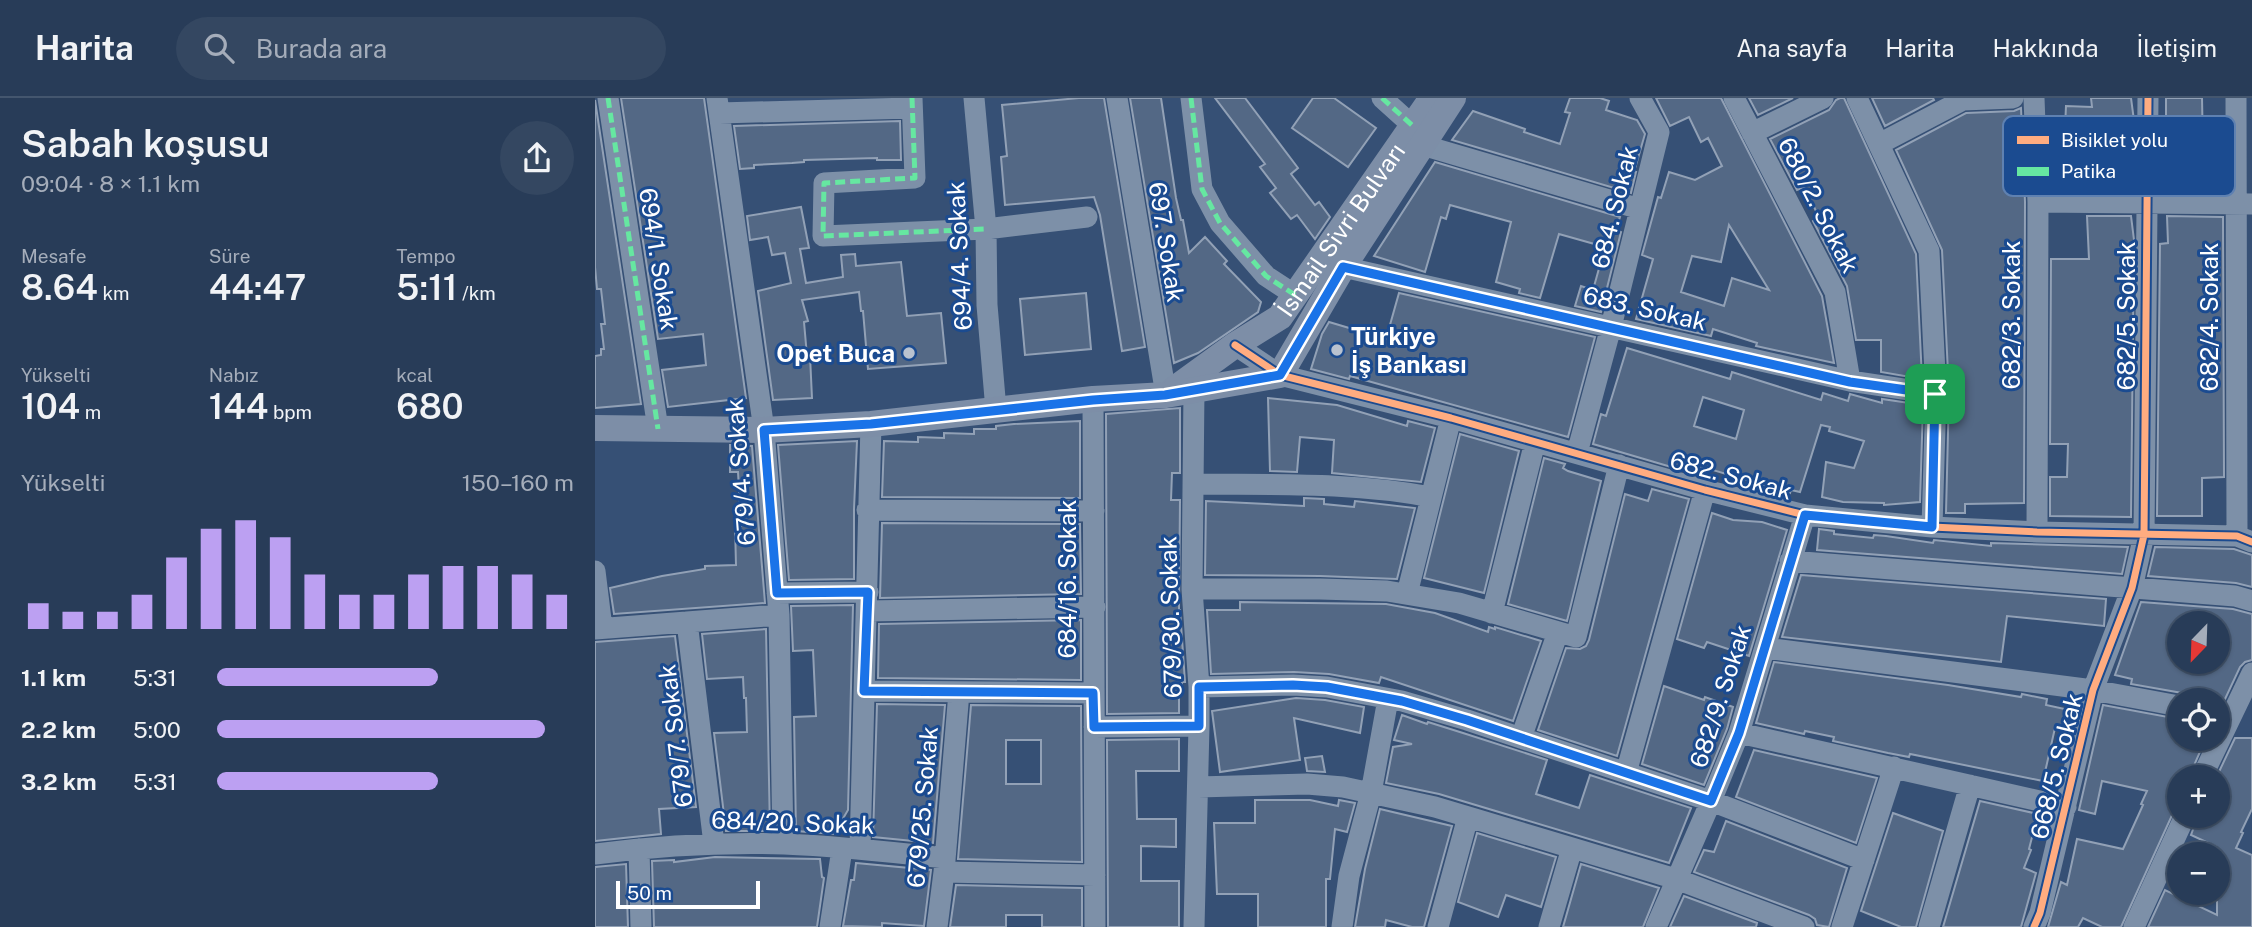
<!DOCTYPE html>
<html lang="tr">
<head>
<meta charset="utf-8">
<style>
  :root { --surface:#283c58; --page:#344761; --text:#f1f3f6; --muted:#a5adba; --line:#44566e; --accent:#bca0f2 }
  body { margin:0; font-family:"Public Sans",sans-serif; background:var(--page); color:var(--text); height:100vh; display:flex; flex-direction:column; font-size:26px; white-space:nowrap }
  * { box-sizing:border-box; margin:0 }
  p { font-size:23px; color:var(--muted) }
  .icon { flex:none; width:38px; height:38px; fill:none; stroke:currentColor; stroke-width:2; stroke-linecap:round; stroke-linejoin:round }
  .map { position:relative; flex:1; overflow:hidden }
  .sheet { display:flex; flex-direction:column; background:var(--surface); width:595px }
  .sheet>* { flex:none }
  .needle { width:46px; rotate:203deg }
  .controls { position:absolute; left:1572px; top:513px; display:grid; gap:14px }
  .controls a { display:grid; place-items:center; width:63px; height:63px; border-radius:50%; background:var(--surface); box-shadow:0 2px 5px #0004,0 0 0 2px var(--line); font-size:35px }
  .scale { position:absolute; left:21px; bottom:18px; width:144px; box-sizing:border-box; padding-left:7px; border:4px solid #fff; border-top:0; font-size:19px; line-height:24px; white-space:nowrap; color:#fff; -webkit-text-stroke:5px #1b4b90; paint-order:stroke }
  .pin { position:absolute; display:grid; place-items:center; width:60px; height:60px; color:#fff; margin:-30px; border-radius:14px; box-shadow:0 4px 10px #0006 }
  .round { display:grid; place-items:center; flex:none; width:74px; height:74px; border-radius:37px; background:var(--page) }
  .overview { display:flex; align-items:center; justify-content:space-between; height:119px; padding:0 21px }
  h1 { font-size:38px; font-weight:600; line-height:52px }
  .figures { display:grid; grid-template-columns:repeat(3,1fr); gap:10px; height:119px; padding:7px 21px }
  .figures div { display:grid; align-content:center }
  .figures b { font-size:35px; font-weight:600 }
  .figures small { font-size:19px; font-weight:400 }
  .figures p { font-size:19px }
  .chart { height:196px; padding:14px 21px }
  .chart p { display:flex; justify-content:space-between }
  .chart svg { width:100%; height:126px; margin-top:7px; stroke:var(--accent); stroke-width:6 }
  ul { padding:0 21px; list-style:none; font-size:23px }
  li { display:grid; grid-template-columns:112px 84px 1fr; align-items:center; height:52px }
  li i { height:18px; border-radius:9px; background:var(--accent) }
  header { display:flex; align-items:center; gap:42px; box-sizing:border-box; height:98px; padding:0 35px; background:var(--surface); border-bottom:2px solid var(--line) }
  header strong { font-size:33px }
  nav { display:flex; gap:38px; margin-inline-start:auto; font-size:24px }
  .search { width:490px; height:63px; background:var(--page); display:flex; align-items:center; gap:18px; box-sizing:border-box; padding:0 24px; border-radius:38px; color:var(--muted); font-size:26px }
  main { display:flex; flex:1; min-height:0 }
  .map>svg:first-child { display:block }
  .building { fill:#536885; stroke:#92a1b6; stroke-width:2; fill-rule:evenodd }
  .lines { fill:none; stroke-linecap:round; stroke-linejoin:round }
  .minor { stroke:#7d90a8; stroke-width:21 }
  .major { stroke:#7d8ea7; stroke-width:26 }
  .quiet { stroke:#66e7a1; stroke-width:5; stroke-dasharray:10 5; stroke-linecap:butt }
  .cycleway-casing { stroke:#1b4b90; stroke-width:11 }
  .cycleway { stroke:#ffac80; stroke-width:7 }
  .route-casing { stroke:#fff; stroke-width:14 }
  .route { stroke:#1a73e8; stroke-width:9 }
  .poi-dot { fill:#b9c2cf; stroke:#1b4b90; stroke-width:2.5 }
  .labels { text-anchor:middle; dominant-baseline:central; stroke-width:6; stroke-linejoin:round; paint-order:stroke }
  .street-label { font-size:24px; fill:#fff; stroke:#1b4b90 }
  .poi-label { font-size:24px; font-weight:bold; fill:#fff; stroke:#1b4b90; text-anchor:start }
  .key { fill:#1b4b90; stroke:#5f81b1; stroke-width:2 }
  .key-label { font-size:19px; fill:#fff }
</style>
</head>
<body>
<header>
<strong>Harita</strong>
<div class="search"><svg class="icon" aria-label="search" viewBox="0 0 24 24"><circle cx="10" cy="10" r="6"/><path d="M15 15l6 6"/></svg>Burada ara</div>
<nav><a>Ana sayfa</a><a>Harita</a><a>Hakkında</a><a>İletişim</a></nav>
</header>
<main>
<section class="sheet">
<div class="overview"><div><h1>Sabah koşusu</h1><p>09:04 · 8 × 1.1 km</p></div><a class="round"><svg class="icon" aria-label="share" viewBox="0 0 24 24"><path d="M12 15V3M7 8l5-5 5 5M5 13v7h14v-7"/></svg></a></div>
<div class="figures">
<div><p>Mesafe</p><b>8.64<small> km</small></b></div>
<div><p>Süre</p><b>44:47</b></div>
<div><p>Tempo</p><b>5:11<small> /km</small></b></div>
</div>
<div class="figures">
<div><p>Yükselti</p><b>104<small> m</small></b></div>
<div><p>Nabız</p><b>144<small> bpm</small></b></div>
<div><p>kcal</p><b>680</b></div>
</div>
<div class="chart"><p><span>Yükselti</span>150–160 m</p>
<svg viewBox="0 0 160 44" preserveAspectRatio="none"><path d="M5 44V35M15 44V38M25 44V38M35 44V32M45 44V19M55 44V9M65 44V6M75 44V12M85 44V25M95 44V32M105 44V32M115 44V25M125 44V22M135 44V22M145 44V25M155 44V32"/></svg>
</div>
<ul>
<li><b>1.1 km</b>5:31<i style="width:62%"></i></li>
<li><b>2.2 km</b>5:00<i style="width:92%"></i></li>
<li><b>3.2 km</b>5:31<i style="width:62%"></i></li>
</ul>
</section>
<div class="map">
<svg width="1657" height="829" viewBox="0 0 1657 829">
  <rect width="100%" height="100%" fill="#365075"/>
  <path class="building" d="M 26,0 L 109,0 L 151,300 L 73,309 L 67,272 L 111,267 L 108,236 L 63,241 Z
    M 484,0 L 509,0 L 550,249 L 527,253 L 505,117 L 499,99 L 410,107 L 406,59 L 412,58 L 407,7 Z
    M 535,0 L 566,0 L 581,100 L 586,122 L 588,122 L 594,155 L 610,139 L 632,163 L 629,166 L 666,204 L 663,214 L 603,255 L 579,265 Z
    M 620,0 L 650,0 L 703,70 L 696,76 L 720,107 L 724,104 L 735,119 L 720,141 L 702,117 L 696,121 L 675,95 L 681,90 L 665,69 L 670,66 Z
    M 718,0 L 739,0 L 781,30 L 753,69 L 697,30 Z
    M 975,0 L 1005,0 L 1014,3 L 1011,12 L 1042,22 L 1050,36 L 1039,74 L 1041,74 L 1036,95 L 857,42 L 878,13 L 930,31 L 929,34 L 965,46 L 975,15 L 970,14 Z
    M 1061,0 L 1126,0 L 1227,198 L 1239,265 L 1161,248 L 1162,245 L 1118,231 L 1116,238 L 1041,221 L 1058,161 L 1047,157 L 1063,99 L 1066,100 L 1074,74 L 1100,82 L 1127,68 L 1113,40 L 1106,44 L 1094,19 L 1075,28 ZM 1134,127 L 1174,192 L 1137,180 L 1129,208 L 1086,194 L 1097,158 L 1126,164 Z
    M 1154,0 L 1198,0 L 1163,17 Z
    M 1245,0 L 1249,0 L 1321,156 L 1327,281 L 1286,274 L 1286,242 L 1261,242 L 1252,188 L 1218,123 L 1224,119 L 1209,89 L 1202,92 L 1175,41 L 1234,12 L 1241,2 Z
    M 1277,0 L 1338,0 L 1339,2 L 1290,28 Z
    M 1496,0 L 1536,0 L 1540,30 L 1539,92 L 1502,91 L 1504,54 L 1454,56 L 1453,31 L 1470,30 L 1471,8 L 1497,9 Z
    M 1571,0 L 1607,0 L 1608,52 L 1628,52 L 1628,93 L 1571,92 Z
    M 0,2 L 46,306 L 0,310 L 0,258 L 6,257 L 6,251 L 9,251 L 6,226 L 10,226 L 6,191 L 2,191 L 0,169 Z
    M 1426,10 L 1430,104 L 1429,405 L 1370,406 L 1370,415 L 1351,415 L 1354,295 L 1347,152 L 1301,52 L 1371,15 L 1419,13 Z
    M 305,23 L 306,62 L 282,62 L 282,60 L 209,62 L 209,64 L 197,65 L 159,67 L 159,70 L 145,71 L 139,28 Z
    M 840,64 L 1025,119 L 1021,132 L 1026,134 L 1006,214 L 980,208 L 986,188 L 998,192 L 1010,149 L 964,136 L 945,200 L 924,195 L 925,191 L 901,184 L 916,124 L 855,107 L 851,121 L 846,119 L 830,174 L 779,158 Z
    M 206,109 L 214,150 L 205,151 L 211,185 L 248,179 L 246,157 L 260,156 L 261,168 L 306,164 L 312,218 L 346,215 L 351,265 L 273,271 L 268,213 L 266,213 L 264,194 L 207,202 L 213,223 L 209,224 L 212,258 L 215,258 L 217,300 L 178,302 L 163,193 L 196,185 L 190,155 L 177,157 L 173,139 L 155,142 L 152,118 Z
    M 1492,118 L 1536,118 L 1539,142 L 1536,419 L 1455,418 L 1455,379 L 1472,379 L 1473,346 L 1455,346 L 1456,161 L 1494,161 Z
    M 1572,118 L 1628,119 L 1629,379 L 1607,380 L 1607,418 L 1562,418 L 1565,146 L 1573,145 Z
    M 491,195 L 496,251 L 430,257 L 425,201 Z
    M 804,195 L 1000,239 L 973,339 L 755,278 L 754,281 L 716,271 L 727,236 L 734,224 L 791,241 Z
    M 1032,250 L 1135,281 L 1137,274 L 1226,302 L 1228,295 L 1253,303 L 1255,296 L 1287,305 L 1287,301 L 1328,307 L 1325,404 L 1289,407 L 1289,405 L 1248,404 L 1227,399 L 1231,364 L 1259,370 L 1269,343 L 1234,333 L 1235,329 L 1226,327 L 1205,394 L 1196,392 L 1195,395 L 1108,369 L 1108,371 L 1085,364 L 1083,371 L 998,346 L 1006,316 L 1011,318 ZM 1108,299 L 1149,312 L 1141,341 L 1099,328 Z
    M 673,300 L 742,307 L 812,328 L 813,323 L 840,330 L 826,384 L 737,375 L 739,342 L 705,339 L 702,374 L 675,373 Z
    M 585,310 L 585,375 L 577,375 L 576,402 L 585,402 L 584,512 L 585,512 L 590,584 L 587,584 L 587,594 L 584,594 L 584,615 L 512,616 L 511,316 Z
    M 485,323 L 485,400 L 287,399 L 289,343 L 323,344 L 323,339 L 349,340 L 349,335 L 379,336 L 379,331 L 401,331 L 401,328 L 419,326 Z
    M 865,336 L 924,353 L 889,495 L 829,480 Z
    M 262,343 L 259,411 L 259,481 L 194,482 L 183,347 Z
    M 135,347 L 157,348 L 170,505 L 19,516 L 15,490 L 67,478 L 110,471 L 110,468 L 141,467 L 140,428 L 146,428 L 143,374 L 135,374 Z
    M 949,360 L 970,366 L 968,370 L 973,373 L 1006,383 L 972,523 L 913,506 Z
    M 1057,391 L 1094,401 L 1022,658 L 943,632 L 971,550 L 985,551 L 991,548 L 994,542 L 1030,396 L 1053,403 Z
    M 709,400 L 729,401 L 729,406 L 759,409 L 760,403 L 820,410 L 802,481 L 725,478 L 610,477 L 611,403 L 709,408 Z
    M 1117,415 L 1138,422 L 1167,424 L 1192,432 L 1154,558 L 1112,544 L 1109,550 L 1082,541 Z
    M 287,425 L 485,426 L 486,496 L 285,500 Z
    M 1224,431 L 1239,433 L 1239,436 L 1278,440 L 1279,437 L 1291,438 L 1338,445 L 1339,442 L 1396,448 L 1396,445 L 1533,449 L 1527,476 L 1222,452 Z
    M 1560,449 L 1639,451 L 1657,457 L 1657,489 L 1641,485 L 1553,478 Z
    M 1206,477 L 1511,501 L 1509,528 L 1412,518 L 1406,564 L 1187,539 Z
    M 645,504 L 791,506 L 840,515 L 893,534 L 894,529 L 900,531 L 900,529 L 946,543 L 918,623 L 786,579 L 784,585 L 734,576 L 699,574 L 616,576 L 612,512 L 645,512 Z
    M 1546,504 L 1638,511 L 1657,516 L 1657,562 L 1650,564 L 1645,569 L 1623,616 L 1622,602 L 1595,602 L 1587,595 L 1536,586 L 1537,581 L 1520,577 ZM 1584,525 L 1627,525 L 1622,537 L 1622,564 L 1584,564 Z
    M 258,507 L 253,712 L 239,736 L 201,733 L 199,619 L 221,618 L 218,552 L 198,553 L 196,508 Z
    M 486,522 L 486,582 L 283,580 L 284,526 Z
    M 171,531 L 175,733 L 131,733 L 119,635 L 152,634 L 151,600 L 149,600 L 148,579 L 112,581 L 107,536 Z
    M 80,538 L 101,709 L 64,711 L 66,736 L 0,743 L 0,544 Z
    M 1179,564 L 1353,587 L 1426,599 L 1427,596 L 1452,601 L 1451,607 L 1479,613 L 1475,633 L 1460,630 L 1448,683 L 1315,656 L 1314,659 L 1293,655 L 1238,643 L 1239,639 L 1210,633 L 1209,636 L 1161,625 Z
    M 1069,588 L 1109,602 L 1110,599 L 1138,609 L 1132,631 L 1109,687 L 1047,666 Z
    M 701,600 L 730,602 L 769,609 L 765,635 L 699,620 L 705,662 L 625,674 L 617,613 Z
    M 282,606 L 350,607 L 338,745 L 278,739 Z
    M 376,607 L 486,608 L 487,764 L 363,761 ZM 411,642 L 446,642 L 446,686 L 411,686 Z
    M 1508,607 L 1584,621 L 1584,640 L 1611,640 L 1594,679 L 1584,679 L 1584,702 L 1526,829 L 1507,829 L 1488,820 L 1483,829 L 1453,829 L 1466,784 L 1472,787 L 1482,741 L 1528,751 L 1548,707 L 1546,706 L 1552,693 L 1507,683 L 1500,716 L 1484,712 Z
    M 807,617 L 832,626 L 833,624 L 868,635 L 952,662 L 941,696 L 984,710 L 995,677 L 1096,710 L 1074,765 L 844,696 L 791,685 L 798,649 L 817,646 L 799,642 Z
    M 1640,640 L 1657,640 L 1657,711 L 1646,734 L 1648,735 L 1641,750 L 1657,757 L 1657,829 L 1553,829 L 1570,792 L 1622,817 L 1622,749 L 1596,737 L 1603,718 L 1622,718 L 1622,678 Z
    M 584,641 L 584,673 L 541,673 L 542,721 L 581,721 L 581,749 L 546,748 L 546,783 L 584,783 L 584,829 L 513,829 L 512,642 Z
    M 1159,652 L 1282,680 L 1261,745 L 1141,699 Z
    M 727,658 L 730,674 L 712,673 L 710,660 Z
    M 660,702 L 715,702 L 743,708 L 744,702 L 760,705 L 752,734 L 740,731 L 735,781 L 731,781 L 731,829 L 663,829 L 663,796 L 622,796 L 619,725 L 660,725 Z
    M 1385,703 L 1443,716 L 1434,751 L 1436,752 L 1429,770 L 1441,775 L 1426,829 L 1348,829 Z
    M 785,711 L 857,728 L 829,829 L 817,829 L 791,822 L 790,829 L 760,829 L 770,771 Z
    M 1298,715 L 1348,733 L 1321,829 L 1306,829 L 1266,813 Z
    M 1131,723 L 1252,770 L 1234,829 L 1222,827 L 1220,821 L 1214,817 L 1099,774 L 1109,752 L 1119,754 Z
    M 882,735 L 961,759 L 946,809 L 911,797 L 903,819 L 863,804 Z
    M 120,759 L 225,761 L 227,779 L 229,780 L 222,829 L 59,829 L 57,763 L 79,762 L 79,764 Z
    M 261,765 L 336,772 L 329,828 L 287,825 L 287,829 L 248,828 L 256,782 L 259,782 Z
    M 31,766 L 33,829 L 0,829 L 0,769 Z
    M 986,766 L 1064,790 L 1048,829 L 968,829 Z
    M 361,787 L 487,790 L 487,829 L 447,829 L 447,817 L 411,817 L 411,829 L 355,829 Z
    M 1089,798 L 1162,825 L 1161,829 L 1075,829 Z"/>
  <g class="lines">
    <path class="minor" d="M 13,0 L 63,331
      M 122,0 L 169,332 L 184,517 L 188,746
      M 317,0 L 320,80 L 229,85 L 228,138 L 391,131 L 492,119
      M 379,0 L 391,131 L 392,207 L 401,312
      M 522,0 L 571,297
      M 596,0 L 607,91 L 625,125 L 671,178 L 700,197
      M 787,0 L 818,28
      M 1139,0 L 1240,194 L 1255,283
      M 1262,0 L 1334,153 L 1341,296 L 1337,429
      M 1439,0 L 1443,104 L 1442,434
      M 1641,0 L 1642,438
      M 124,15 L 317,10
      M 1157,35 L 1228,0
      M 1284,46 L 1368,2 L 1418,0
      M 827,47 L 1045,111
      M 1443,104 L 1657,106
      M 748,169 L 1255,283 L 1341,296
      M 640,247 L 685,277 L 856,320 L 1110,392 L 1210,417 L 1337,429 L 1442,434 L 1642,438 L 1657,444
      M 599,291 L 597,491 L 604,589 L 604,628 L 599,829
      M 498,301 L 500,829
      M 982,355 L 1016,229 L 1064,34 L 1045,0
      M 599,386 C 678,387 758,384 836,399
      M 272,412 L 499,413
      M 1195,463 L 1640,498 L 1657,503
      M 0,473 L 7,530
      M 597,491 L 725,491 L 792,493 L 864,505 L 981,539 L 1024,367
      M 182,495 L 273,494
      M 812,496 L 856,320
      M 273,513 L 500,509
      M 897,515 L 940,344
      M 92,524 L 119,746
      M 0,531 L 184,517
      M 1170,550 L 1498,592 L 1584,608
      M 604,589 L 698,587 L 732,589 L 807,603 L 872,622 L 1116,703 L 1269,762
      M 269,593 L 498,595
      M 499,629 L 604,628
      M 1144,635 L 1471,709
      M 926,640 L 963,534
      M 1031,675 L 1110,392
      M 1607,679 L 1657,575
      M 603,689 L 712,686 L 748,689 L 840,709 L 1081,781 L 1209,829
      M 44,751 L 46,829
      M 265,751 L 276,326
      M 0,756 C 62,748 126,744 189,746 C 243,748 296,754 350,760
      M 349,774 L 500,777
      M 235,829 L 247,751
      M 342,829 L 349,774 L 364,594
      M 747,829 L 754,778 L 776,695 L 793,601
      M 843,829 L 873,719
      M 954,829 L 977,750
      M 1061,829 L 1116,703 L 1144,635 L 1210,417
      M 1247,829 L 1299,669
      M 1334,829 L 1375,687
      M 1439,829 L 1445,815 L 1498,592 L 1537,490 L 1549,437 L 1553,0
      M 1539,829 L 1590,718"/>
    <g class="major">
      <path id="s1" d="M 578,292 L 640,247 L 685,219 L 837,0"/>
      <path d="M 0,330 L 169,332 L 276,326 L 498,301 L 571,297 L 685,277 L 748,169 L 858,0"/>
    </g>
    <path class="quiet" d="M 13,0 L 63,331
      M 317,0 L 320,80 L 229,85 L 228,138 L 391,131
      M 596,0 L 607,91 L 625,125 L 671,178 L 700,197
      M 787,0 L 818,28"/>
    <defs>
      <path id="cycleway" d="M 640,247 L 685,277 L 856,320 L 1110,392 L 1210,417 L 1337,429 L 1442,434 L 1642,438 L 1657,444
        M 1439,829 L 1445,815 L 1498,592 L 1537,490 L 1549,437 L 1553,0"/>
    </defs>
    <use href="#cycleway" class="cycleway-casing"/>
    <use href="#cycleway" class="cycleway"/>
  </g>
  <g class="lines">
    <defs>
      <path id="route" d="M 748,169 L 1255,284 L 1340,296 L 1337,429 L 1210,417 L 1144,635 L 1116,703 L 872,622 L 807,603 L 732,589 L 698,587 L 604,589 L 604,628 L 499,629 L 498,595 L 269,593 L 273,494 L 182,495 L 169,332 L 276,326 L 498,302 L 570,297 L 685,277 Z"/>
    </defs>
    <use href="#route" class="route-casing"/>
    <use href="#route" class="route"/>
  </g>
  <g class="poi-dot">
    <circle cx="742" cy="252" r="7"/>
    <circle cx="314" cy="255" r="7"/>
  </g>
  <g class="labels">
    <g class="street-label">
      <text transform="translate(1224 107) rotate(63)">680/2. Sokak</text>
      <text transform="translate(1019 109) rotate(-76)">684. Sokak</text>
      <text stroke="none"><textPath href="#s1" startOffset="236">İsmail Sivri Bulvarı</textPath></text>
      <text transform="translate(572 144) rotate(81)">697. Sokak</text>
      <text transform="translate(364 158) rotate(-93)">694/4. Sokak</text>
      <text transform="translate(64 161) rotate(81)">694/1. Sokak</text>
      <text transform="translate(1050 210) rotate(13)">683. Sokak</text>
      <text transform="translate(1416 217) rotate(-90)">682/3. Sokak</text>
      <text transform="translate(1531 218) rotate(-90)">682/5. Sokak</text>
      <text transform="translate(1614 219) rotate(-90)">682/4. Sokak</text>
      <text transform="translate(145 374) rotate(-95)">679/4. Sokak</text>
      <text transform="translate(1136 377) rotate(15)">682. Sokak</text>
      <text transform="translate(472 481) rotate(-90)">684/16. Sokak</text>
      <text transform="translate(575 519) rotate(-92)">679/30. Sokak</text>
      <text transform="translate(1125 598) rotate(-72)">682/9. Sokak</text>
      <text transform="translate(80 638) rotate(-97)">679/7. Sokak</text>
      <text transform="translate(1461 668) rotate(-76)">668/5. Sokak</text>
      <text transform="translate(327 709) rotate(-85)">679/25. Sokak</text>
      <text transform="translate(198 724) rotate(2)">684/20. Sokak</text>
    </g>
    <g class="poi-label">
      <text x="756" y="238">Türkiye<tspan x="756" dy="28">İş Bankası</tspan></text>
      <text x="300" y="255" text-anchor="end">Opet Buca</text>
    </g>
  </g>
  <rect x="1408" y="18" width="232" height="80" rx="10" class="key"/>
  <rect x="1422" y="38" width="32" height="8" fill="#ffac80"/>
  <rect x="1422" y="69" width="32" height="9" fill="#66e7a1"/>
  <g class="key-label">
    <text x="1466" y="49">Bisiklet yolu</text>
    <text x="1466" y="80">Patika</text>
  </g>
</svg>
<div class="controls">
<a><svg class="needle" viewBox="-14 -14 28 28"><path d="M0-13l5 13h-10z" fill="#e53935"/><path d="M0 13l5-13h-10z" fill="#a5adba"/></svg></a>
<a><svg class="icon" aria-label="locate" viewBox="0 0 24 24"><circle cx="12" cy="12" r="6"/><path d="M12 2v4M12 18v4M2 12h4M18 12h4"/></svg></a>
<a>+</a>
<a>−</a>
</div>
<div class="scale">50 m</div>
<div class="pin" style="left:1340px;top:296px;background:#1e9e55"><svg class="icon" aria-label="arrive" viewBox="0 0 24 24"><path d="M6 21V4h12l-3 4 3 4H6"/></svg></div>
</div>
</main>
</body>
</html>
